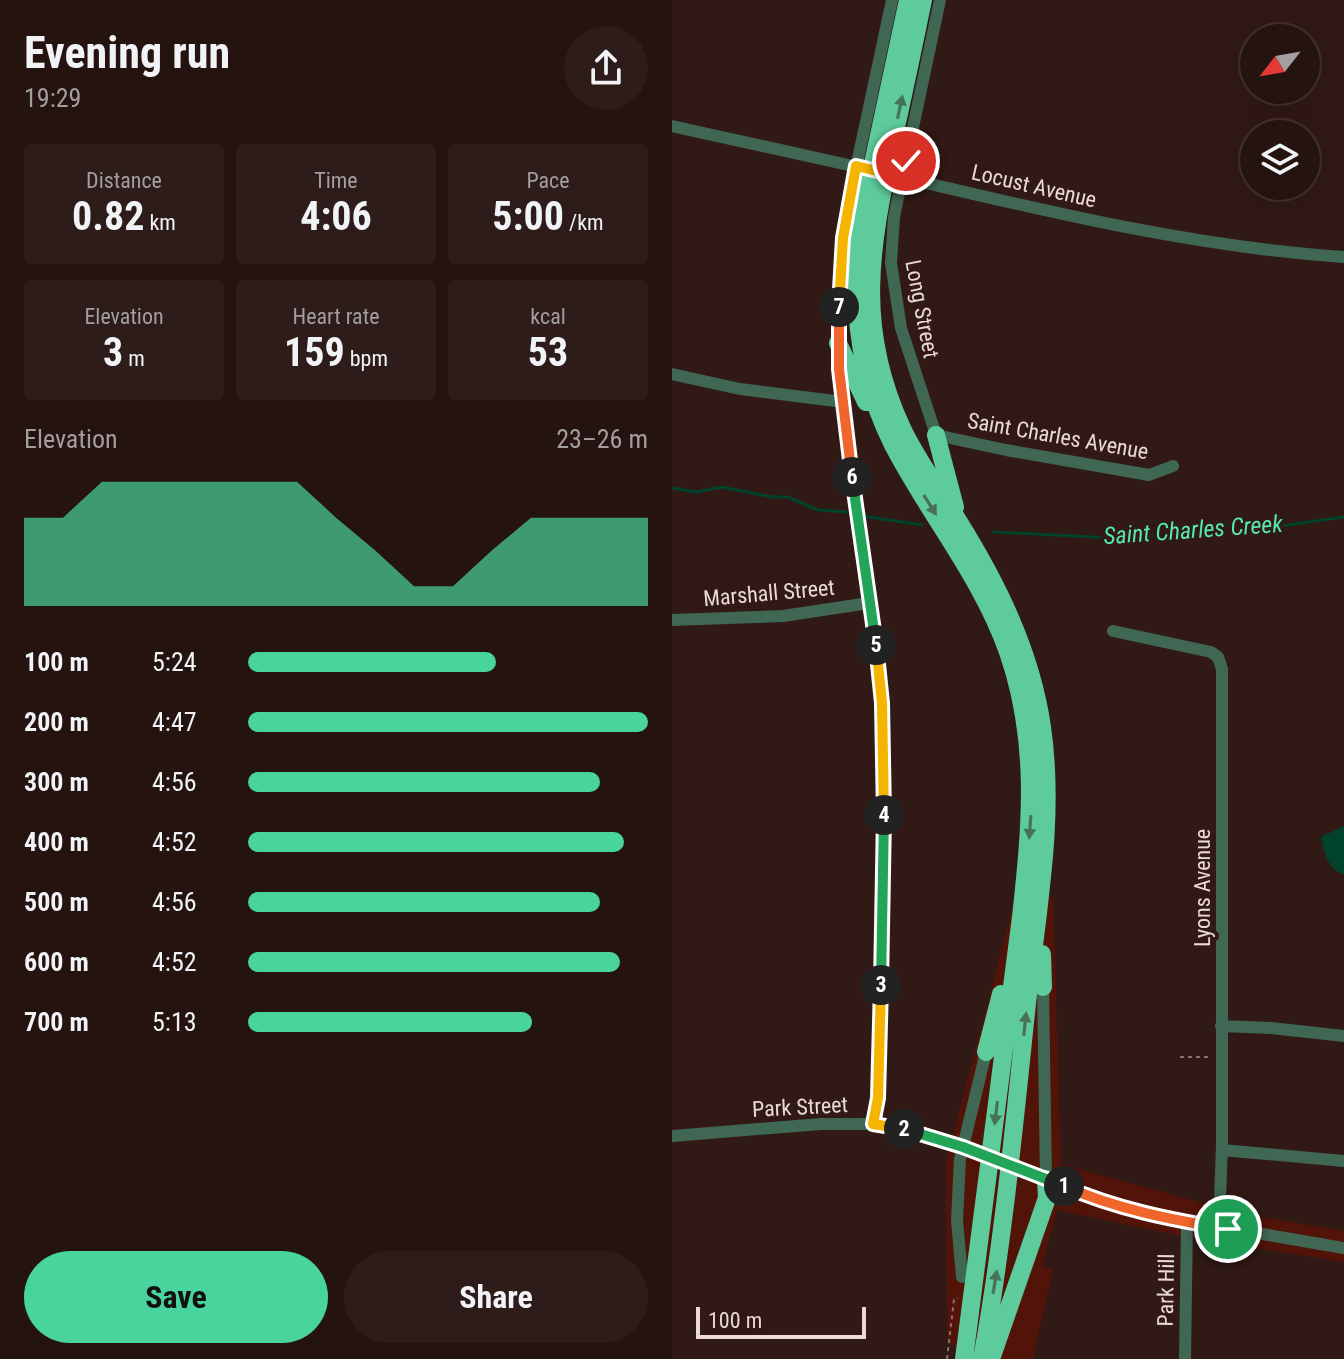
<!DOCTYPE html>
<html lang="en">
<head>
<meta charset="utf-8">
<style>
  :root { --surface:#251310; --page:#2d1c19; --text:#f1f3f6; --muted:#a39e9f; --line:#423230; --accent:#49d49d }
  body { margin:0; font-family:"Roboto Condensed",sans-serif; background:var(--page); color:var(--text); height:100vh; display:flex; flex-direction:column; font-size:30px; white-space:nowrap }
  * { box-sizing:border-box; margin:0 }
  p { font-size:26px; color:var(--muted) }
  .icon { flex:none; width:44px; height:44px; fill:none; stroke:currentColor; stroke-width:2; stroke-linecap:round; stroke-linejoin:round }
  .map { position:relative; flex:1; overflow:hidden }
  .sheet { display:flex; flex-direction:column; background:var(--surface); width:672px }
  .sheet>* { flex:none }
  .needle { width:52px; rotate:239deg }
  .controls { position:absolute; left:568px; top:24px; display:grid; gap:16px }
  .controls a { display:grid; place-items:center; width:80px; height:80px; border-radius:50%; background:var(--surface); box-shadow:0 8px 32px #0002,0 0 0 2px var(--line); font-size:40px }
  .scale { position:absolute; left:24px; bottom:20px; width:170px; box-sizing:border-box; padding-left:8px; border:4px solid #ead9d5; border-top:0; font-size:22px; line-height:28px; white-space:nowrap; color:#ead9d5; -webkit-text-stroke:6px #311915; paint-order:stroke }
  .pin { position:absolute; display:grid; place-items:center; width:68px; height:68px; color:#fff; margin:-34px; border:4px solid #fff; border-radius:50%; box-shadow:0 2px 8px #0007 }
  .km { position:absolute; width:40px; height:40px; margin:-20px; border-radius:50%; background:#222; color:#fff; font-size:22px; line-height:40px; text-align:center }
  .round { display:grid; place-items:center; flex:none; width:84px; height:84px; border-radius:42px; background:var(--page) }
  .headline { display:flex; align-items:center; justify-content:space-between; height:136px; padding:0 24px }
  h1 { font-size:44px; font-weight:700; line-height:60px }
  .metrics { display:grid; grid-template-columns:repeat(3,1fr); gap:12px; height:136px; padding:8px 24px }
  .metrics div { display:grid; align-content:center; border-radius:8px; background:var(--page); text-align:center }
  .metrics b { font-size:40px; font-weight:700 }
  .metrics small { font-size:22px; font-weight:400 }
  .metrics p { font-size:22px }
  .chart { height:224px; padding:16px 24px }
  .chart p { display:flex; justify-content:space-between }
  .chart svg { width:100%; height:144px; margin-top:8px; fill:var(--accent); opacity:.7 }
  .button { display:flex; gap:16px; margin-top:auto; padding:16px 24px }
  .button a { flex:1; height:92px; border-radius:48px; background:var(--accent); color:#111; font-size:32px; font-weight:700; line-height:92px; text-align:center }
  .button a+a { background:var(--page); color:var(--text) }
  ul { padding:0 24px; list-style:none; font-size:26px }
  li { display:grid; grid-template-columns:128px 96px 1fr; align-items:center; height:60px }
  li i { height:20px; border-radius:10px; background:var(--accent) }
  main { display:flex; flex:1; min-height:0 }
  .map>svg:first-child { display:block }
  .green { fill:#521309 }
  .water { fill:#00432c }
  .lines { fill:none; stroke-linecap:round; stroke-linejoin:round }
  .stream { stroke:#00432c; stroke-width:3 }
  .path { stroke:#887470; stroke-width:2; stroke-dasharray:4 4; stroke-linecap:butt }
  .minor { stroke:#3f6754; stroke-width:12 }
  .highway { stroke:#5ecb9c; stroke-width:18 }
  .minor-bridge { stroke:#3f6754; stroke-width:12 }
  .oneway { fill:#487258 }
  .split-1-casing { stroke:#fff; stroke-width:16 }
  .split-2-casing { stroke:#fff; stroke-width:16 }
  .split-3-casing { stroke:#fff; stroke-width:16 }
  .split-4-casing { stroke:#fff; stroke-width:16 }
  .split-5-casing { stroke:#fff; stroke-width:16 }
  .split-6-casing { stroke:#fff; stroke-width:16 }
  .split-7-casing { stroke:#fff; stroke-width:16 }
  .split-8-casing { stroke:#fff; stroke-width:16 }
  .split-1 { stroke:#f0652b; stroke-width:10 }
  .split-2 { stroke:#22a559; stroke-width:10 }
  .split-3 { stroke:#f5b400; stroke-width:10 }
  .split-4 { stroke:#22a559; stroke-width:10 }
  .split-5 { stroke:#f5b400; stroke-width:10 }
  .split-6 { stroke:#22a559; stroke-width:10 }
  .split-7 { stroke:#f0652b; stroke-width:10 }
  .split-8 { stroke:#f5b400; stroke-width:10 }
  .labels { text-anchor:middle; dominant-baseline:central; stroke-width:8; stroke-linejoin:round; paint-order:stroke }
  .street-label { font-size:22px; fill:#ead9d5; stroke:#311915 }
  .water-label { font-size:24px; font-style:italic; fill:#55e9ae; stroke:#311915 }
</style>
</head>
<body>
<main>
<section class="sheet">
<div class="headline"><div><h1>Evening run</h1><p>19:29</p></div><a class="round"><svg class="icon" aria-label="share" viewBox="0 0 24 24"><path d="M12 15V3M7 8l5-5 5 5M5 13v7h14v-7"/></svg></a></div>
<div class="metrics">
<div><p>Distance</p><b>0.82<small> km</small></b></div>
<div><p>Time</p><b>4:06</b></div>
<div><p>Pace</p><b>5:00<small> /km</small></b></div>
</div>
<div class="metrics">
<div><p>Elevation</p><b>3<small> m</small></b></div>
<div><p>Heart rate</p><b>159<small> bpm</small></b></div>
<div><p>kcal</p><b>53</b></div>
</div>
<div class="chart"><p><span>Elevation</span>23–26 m</p>
<svg viewBox="0 0 160 44" preserveAspectRatio="none"><path d="M0 44V17L10 17L20 6L30 6L40 6L50 6L60 6L70 6L80 17L90 27L100 38L110 38L120 27L130 17L140 17L150 17L160 17V44z"/></svg>
</div>
<ul>
<li><b>100 m</b>5:24<i style="width:62%"></i></li>
<li><b>200 m</b>4:47<i style="width:100%"></i></li>
<li><b>300 m</b>4:56<i style="width:88%"></i></li>
<li><b>400 m</b>4:52<i style="width:94%"></i></li>
<li><b>500 m</b>4:56<i style="width:88%"></i></li>
<li><b>600 m</b>4:52<i style="width:93%"></i></li>
<li><b>700 m</b>5:13<i style="width:71%"></i></li>
</ul>
<div class="button"><a>Save</a><a>Share</a></div>
</section>
<div class="map">
<svg width="672" height="1359" viewBox="0 0 672 1359">
  <rect width="100%" height="100%" fill="#311915"/>
  <path class="green" d="M 344,893 L 381,896 L 389,1164 L 566,1213 L 672,1231 L 672,1262 L 504,1235 L 385,1210 L 370,1266 L 381,1269 L 361,1359 L 291,1359 L 275,1339 L 274,1163 Z"/>
  <path class="water" d="M 672,826 L 672,874 C 656,871 652,851 649,837 Z"/>
  <g class="lines">
    <path class="stream" d="M 0,488 L 24,492 L 50,487 L 100,497 L 116,497 L 146,510 L 175,512
      M 191,516 L 250,525
      M 322,532 L 460,539 L 528,527 L 582,523 L 601,527 L 672,517"/>
    <path class="path" d="M 508,1057 L 540,1057
      M 275,1359 L 282,1299 L 286,1298"/>
    <path class="minor" d="M 268,0 L 222,217 L 219,263 L 229,328 L 264,435 L 334,450 L 477,475 L 501,466
      M 0,126 L 190,168
      M 225,176 C 373,211 521,247 672,257
      M 0,374 L 68,389 L 171,402
      M 0,620 L 111,616 L 197,603
      M 441,631 L 539,652 L 546,657 L 550,669 L 550,1144 L 547,1228
      M 371,987 L 374,1179
      M 549,1026 L 599,1028 L 672,1036
      M 201,1124 L 206,1098 L 209,1024 L 211,722 L 205,655 L 185,525 L 167,369 L 167,276 L 177,201 L 220,0
      M 0,1136 L 149,1124 L 201,1124 L 245,1132 L 312,1155
      M 550,1150 L 672,1161
      M 347,1169 L 407,1193 L 485,1216 L 672,1248
      M 290,1277 L 285,1220 L 288,1159 L 314,1052
      M 513,1359 L 515,1222"/>
    <path class="highway" d="M 236,0 L 189,220 C 178,298 185,373 221,445 C 258,516 309,576 336,652 C 367,742 359,825 349,917 L 292,1359
      M 251,0 C 241,48 231,97 220,145 C 198,249 183,327 230,428 C 245,460 267,489 285,519 C 325,583 359,651 370,727 C 383,816 366,906 356,994 C 343,1116 332,1238 310,1359
      M 166,343 L 194,402
      M 264,435 L 283,507
      M 370,954 L 371,987
      M 314,1052 L 329,994
      M 319,1359 L 375,1198 L 374,1179"/>
    <path class="minor-bridge" d="M 190,168 L 225,176
      M 312,1155 L 347,1169"/>
  </g>
  <defs><path id="oneway-solid" d="M-6-.8H1V-3.2L6.5 0L1 3.2V.8H-6Z" transform="scale(2)"/></defs>
  <g class="oneway">
    <use href="#oneway-solid" transform="translate(228 107) rotate(-78)"/>
    <use href="#oneway-solid" transform="translate(258 505) rotate(58)"/>
    <use href="#oneway-solid" transform="translate(358 827) rotate(94)"/>
    <use href="#oneway-solid" transform="translate(353 1024) rotate(-84)"/>
    <use href="#oneway-solid" transform="translate(324 1113) rotate(97)"/>
    <use href="#oneway-solid" transform="translate(323 1282) rotate(-81)"/>
  </g>
  <g class="lines">
    <defs>
      <path id="split-1" d="M 392,1186 C 444,1209 500,1220 556,1229"/>
      <path id="split-2" d="M 232,1129 L 291,1147 L 392,1186"/>
      <path id="split-3" d="M 209,985 L 206,1098 L 201,1124 L 232,1129"/>
      <path id="split-4" d="M 209,985 L 212,815"/>
      <path id="split-5" d="M 204,645 L 210,703 L 212,815"/>
      <path id="split-6" d="M 180,477 L 204,645"/>
      <path id="split-7" d="M 167,307 L 167,369 L 180,477"/>
      <path id="split-8" d="M 167,307 L 171,238 L 184,166 L 230,177 L 234,161"/>
    </defs>
    <use href="#split-1" class="split-1-casing"/>
    <use href="#split-2" class="split-2-casing"/>
    <use href="#split-3" class="split-3-casing"/>
    <use href="#split-4" class="split-4-casing"/>
    <use href="#split-5" class="split-5-casing"/>
    <use href="#split-6" class="split-6-casing"/>
    <use href="#split-7" class="split-7-casing"/>
    <use href="#split-8" class="split-8-casing"/>
    <use href="#split-1" class="split-1"/>
    <use href="#split-2" class="split-2"/>
    <use href="#split-3" class="split-3"/>
    <use href="#split-4" class="split-4"/>
    <use href="#split-5" class="split-5"/>
    <use href="#split-6" class="split-6"/>
    <use href="#split-7" class="split-7"/>
    <use href="#split-8" class="split-8"/>
  </g>
  <g class="labels">
    <g class="street-label">
      <text transform="translate(362 186) rotate(13)">Locust Avenue</text>
      <text transform="translate(250 309) rotate(79)">Long Street</text>
      <text transform="translate(386 436) rotate(10)">Saint Charles Avenue</text>
      <text transform="translate(97 593) rotate(-5)">Marshall Street</text>
      <text transform="translate(530 888) rotate(-90)">Lyons Avenue</text>
      <text transform="translate(128 1107) rotate(-3)">Park Street</text>
      <text transform="translate(494 1290) rotate(-89)">Park Hill</text>
    </g>
    <g class="water-label">
      <text transform="translate(521 530) rotate(-4)">Saint Charles Creek</text>
    </g>
  </g>
</svg>
<div class="controls">
<a><svg class="needle" viewBox="-14 -14 28 28"><path d="M0-13l5 13h-10z" fill="#e53935"/><path d="M0 13l5-13h-10z" fill="#a39e9f"/></svg></a>
<a><svg class="icon" aria-label="layers" viewBox="0 0 24 24"><path d="M12 4l9 5-9 5-9-5zM3 14l9 5 9-5"/></svg></a>
</div>
<div class="scale">100 m</div>
<div class="pin" style="left:556px;top:1229px;background:#1e9e55"><svg class="icon" aria-label="arrive" viewBox="0 0 24 24"><path d="M6 21V4h12l-3 4 3 4H6"/></svg></div>
<div class="pin" style="left:234px;top:161px;background:#d93025"><svg class="icon" aria-label="check" viewBox="0 0 24 24"><path d="M5 12l5 5 9-10"/></svg></div>
<b class="km" style="left:392px;top:1186px">1</b>
<b class="km" style="left:232px;top:1129px">2</b>
<b class="km" style="left:209px;top:985px">3</b>
<b class="km" style="left:212px;top:815px">4</b>
<b class="km" style="left:204px;top:645px">5</b>
<b class="km" style="left:180px;top:477px">6</b>
<b class="km" style="left:167px;top:307px">7</b>
</div>
</main>
</body>
</html>
